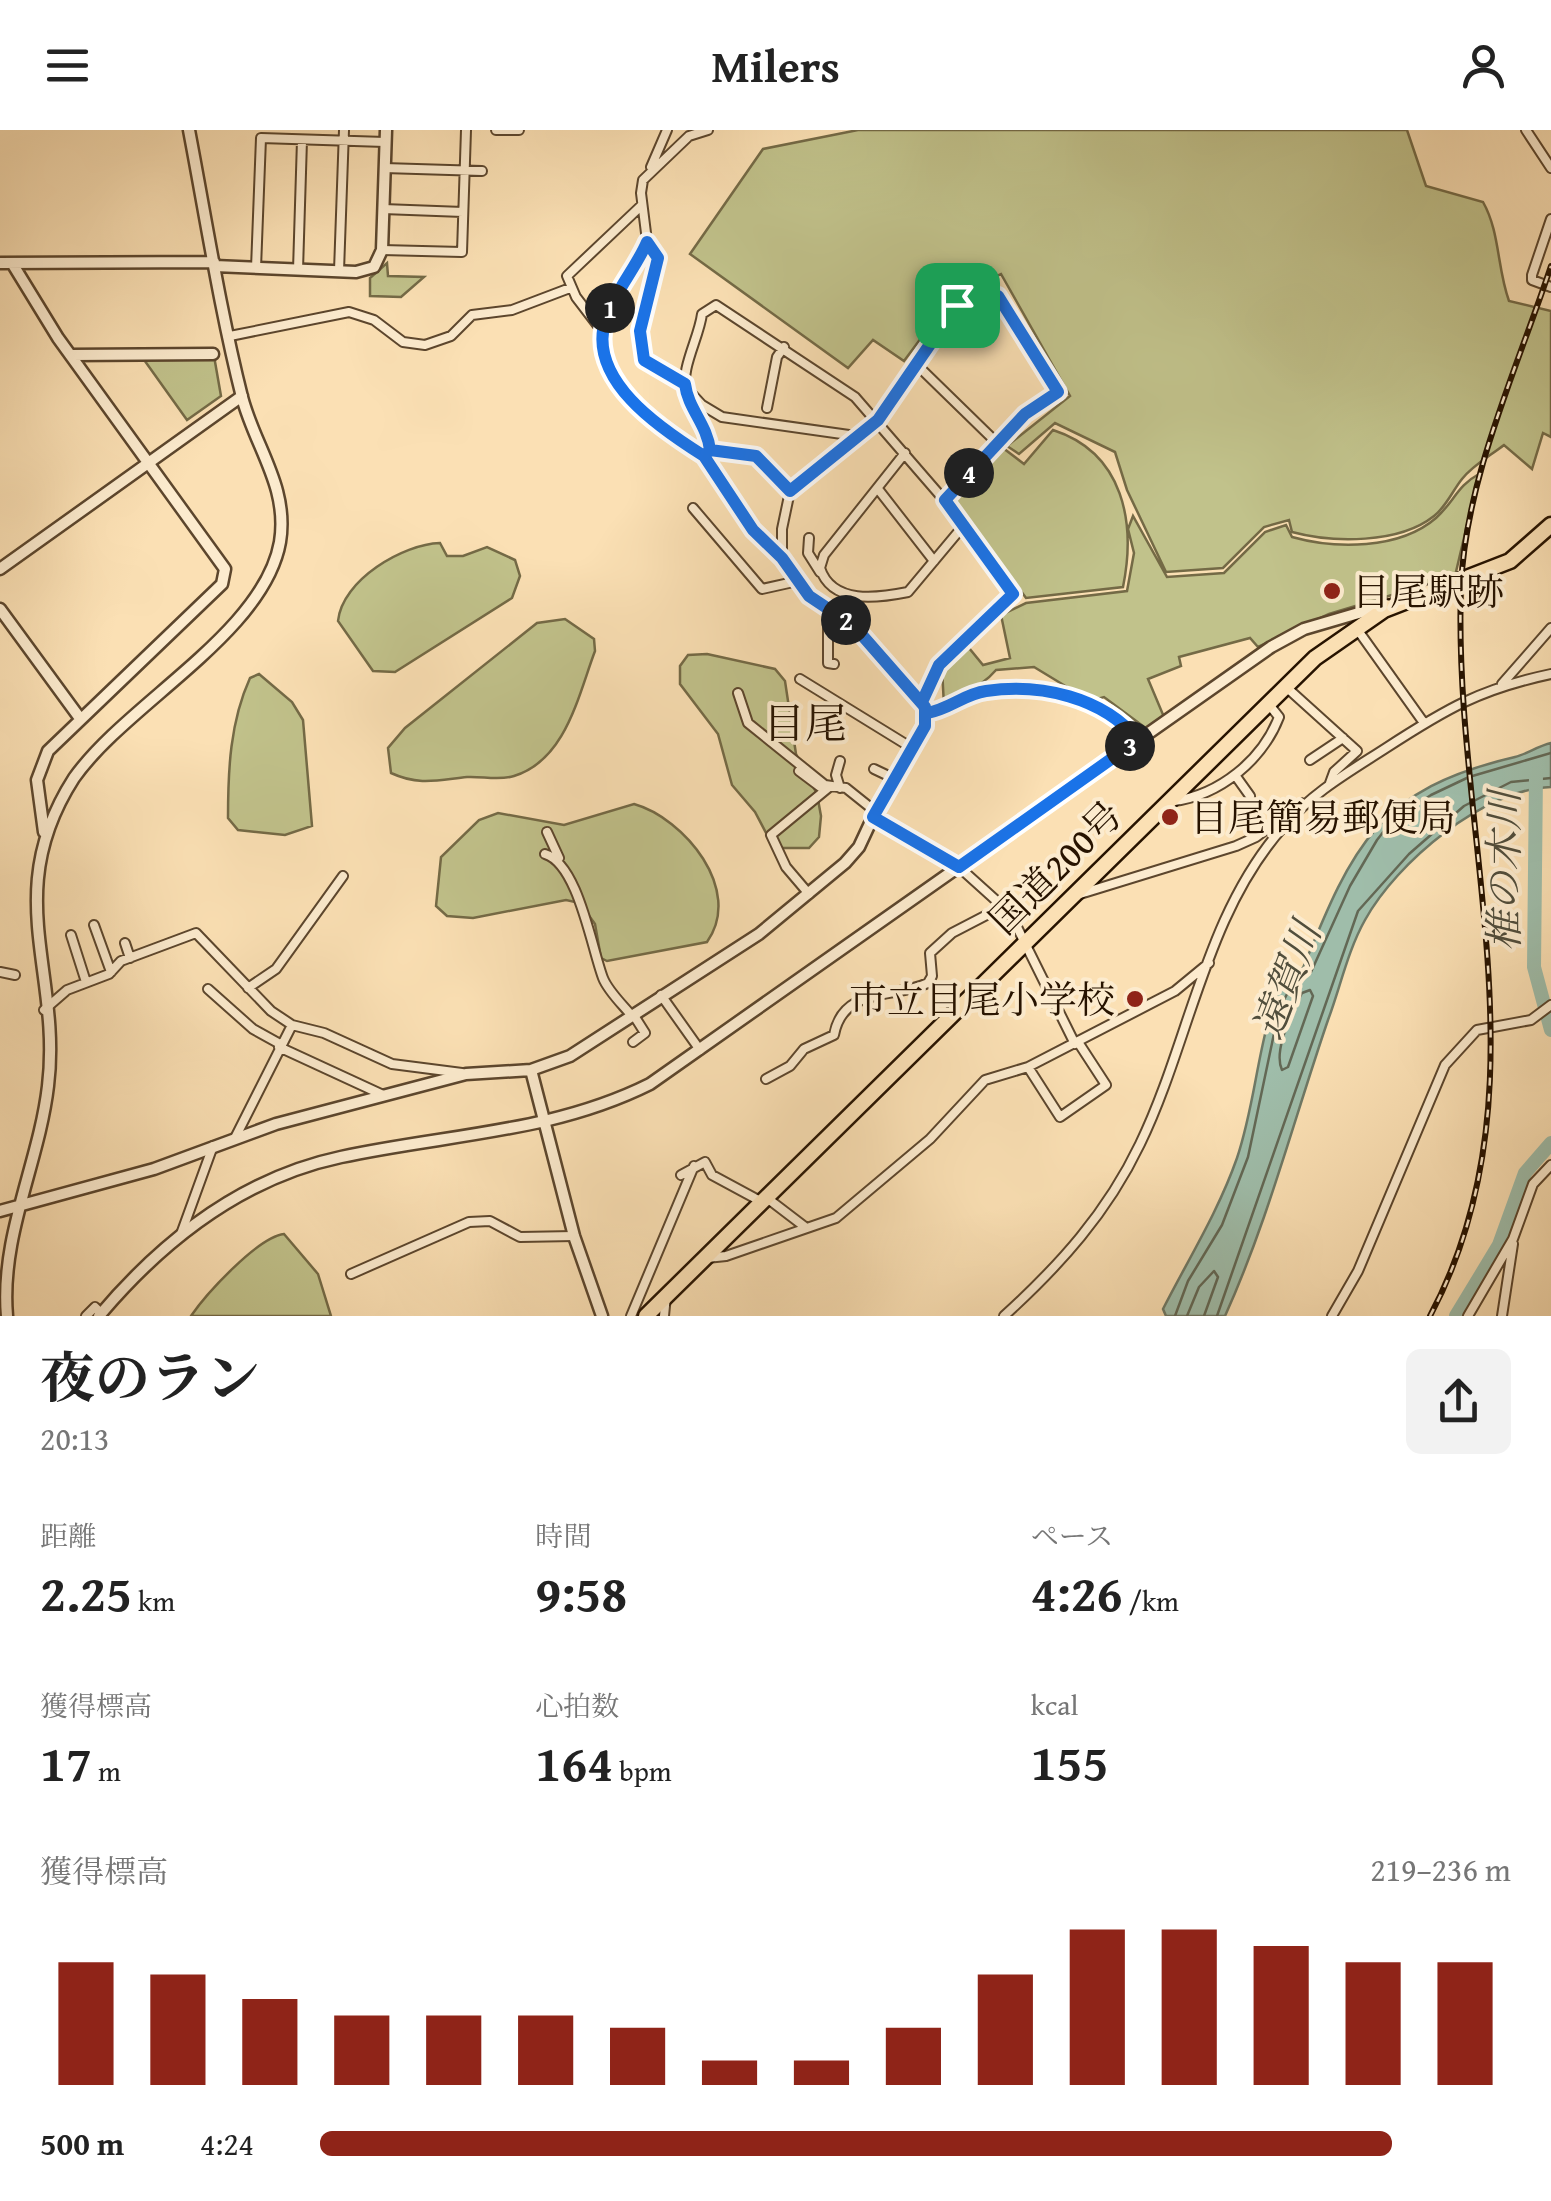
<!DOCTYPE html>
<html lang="ja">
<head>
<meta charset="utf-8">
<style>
  :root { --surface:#fff; --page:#f2f2f2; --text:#222; --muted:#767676; --accent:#8f2418 }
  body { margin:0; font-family:"Gentium Book Plus","Noto Serif JP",serif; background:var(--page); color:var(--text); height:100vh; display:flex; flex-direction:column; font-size:38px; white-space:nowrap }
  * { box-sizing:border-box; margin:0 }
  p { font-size:32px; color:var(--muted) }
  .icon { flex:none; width:55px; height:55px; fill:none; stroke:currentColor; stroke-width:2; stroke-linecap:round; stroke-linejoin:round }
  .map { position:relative; height:1186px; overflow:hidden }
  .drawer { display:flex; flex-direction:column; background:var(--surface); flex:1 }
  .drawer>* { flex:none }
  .pin { position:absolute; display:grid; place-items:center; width:85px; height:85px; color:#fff; margin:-42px; border-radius:20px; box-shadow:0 5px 15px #0006 }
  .km { position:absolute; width:50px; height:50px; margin:-25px; border-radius:50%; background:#222; color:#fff; font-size:28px; line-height:50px; text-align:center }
  .round { display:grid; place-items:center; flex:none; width:105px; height:105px; border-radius:15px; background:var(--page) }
  .head { display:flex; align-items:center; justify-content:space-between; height:170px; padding:0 40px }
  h1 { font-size:55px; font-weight:700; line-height:75px }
  .figures { display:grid; grid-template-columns:repeat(3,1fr); gap:15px; height:170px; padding:10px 40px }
  .figures div { display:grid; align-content:center }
  .figures b { font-size:50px; font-weight:700 }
  .figures small { font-size:28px; font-weight:400 }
  .figures p { font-size:28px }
  .chart { height:280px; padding:20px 40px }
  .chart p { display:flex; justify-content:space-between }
  .chart svg { width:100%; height:180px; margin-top:10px; stroke:var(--accent); stroke-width:6 }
  ul { padding:0 40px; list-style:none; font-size:32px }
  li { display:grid; grid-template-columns:160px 120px 1fr; align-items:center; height:75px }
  li i { height:25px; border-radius:12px; background:var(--accent) }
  header { display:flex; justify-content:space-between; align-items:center; height:130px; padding:0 40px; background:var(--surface); font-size:45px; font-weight:700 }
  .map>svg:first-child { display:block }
  .green { fill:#c1c28b; stroke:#746a46; stroke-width:2.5 }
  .water { fill:#9fbdaa; stroke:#6f7966; stroke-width:2.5 }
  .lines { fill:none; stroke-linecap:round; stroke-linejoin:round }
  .shore { stroke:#636855; stroke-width:2.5 }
  .river { stroke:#9fbdaa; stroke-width:14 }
  .minor-casing { stroke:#5c462d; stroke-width:12 }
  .tertiary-casing { stroke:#5c462d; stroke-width:15 }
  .trunk-casing { stroke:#271300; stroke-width:19 }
  .minor { stroke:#fcebce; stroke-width:8 }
  .tertiary { stroke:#fcebce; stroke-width:10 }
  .trunk { stroke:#fbe0b4; stroke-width:14 }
  .rail-casing { stroke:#271300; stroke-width:6 }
  .rail { stroke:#fcebce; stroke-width:2.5; stroke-dasharray:8; stroke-linecap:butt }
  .route-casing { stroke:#fff; stroke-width:20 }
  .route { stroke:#1a73e8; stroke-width:12 }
  .poi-dot { fill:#8f2418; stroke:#fcebce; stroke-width:4 }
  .labels { text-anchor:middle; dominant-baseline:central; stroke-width:8; stroke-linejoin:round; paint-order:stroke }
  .poi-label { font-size:38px; fill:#271300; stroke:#fcebce; text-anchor:start }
  .street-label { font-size:38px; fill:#271300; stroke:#fcebce }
  .water-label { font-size:40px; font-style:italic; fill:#514e3c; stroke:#fcebce }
  .quarter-label { font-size:42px; fill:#271300; stroke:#fcebce }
</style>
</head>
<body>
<header><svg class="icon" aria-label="menu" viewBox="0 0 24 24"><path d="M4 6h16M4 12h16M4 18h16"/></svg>Milers<svg class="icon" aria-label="person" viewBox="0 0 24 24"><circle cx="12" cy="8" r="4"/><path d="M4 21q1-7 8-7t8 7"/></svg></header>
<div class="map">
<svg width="1551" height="1186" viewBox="0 0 1551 1186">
  <rect width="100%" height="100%" fill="#fbe0b4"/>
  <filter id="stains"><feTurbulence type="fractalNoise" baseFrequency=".002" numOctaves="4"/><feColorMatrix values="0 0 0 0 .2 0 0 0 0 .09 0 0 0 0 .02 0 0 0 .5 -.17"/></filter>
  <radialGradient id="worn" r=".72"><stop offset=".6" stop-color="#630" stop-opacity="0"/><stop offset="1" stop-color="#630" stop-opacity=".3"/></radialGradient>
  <path class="green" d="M 858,0 L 1407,0 L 1426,56 L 1483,72 C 1500,102 1497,138 1509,171 L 1551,181 L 1551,307 L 1543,303 L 1532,339 L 1504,315 C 1490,326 1473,335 1462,349 C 1453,360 1446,377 1434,386 C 1399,414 1333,413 1292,402 L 1289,390 L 1264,397 L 1223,438 L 1166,442 L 1127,360 L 1115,322 L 1055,293 L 1019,324 L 1007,316 L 1070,266 L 1001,144 L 953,165 L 904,231 L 873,210 L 848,238 L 690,124 L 763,19 Z
    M 387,133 L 388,146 L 424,147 L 401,167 L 370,166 L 370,148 Z
    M 214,226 L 221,266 L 187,290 L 142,227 Z
    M 1053,300 C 1124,323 1136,393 1123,457 L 1026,468 L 953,369 L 999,315 L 1024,334 Z
    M 1479,344 L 1455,446 L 1329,484 L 1258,517 L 1250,508 L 1179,527 L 1181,536 L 1148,549 L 1164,587 L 1147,599 L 1104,567 L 1090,571 L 1034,537 L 996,540 C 981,558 962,562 944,576 L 942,538 L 969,518 L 983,535 L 1010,528 L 1001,485 L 1026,473 L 1127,461 L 1134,423 L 1128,399 L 1133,386 L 1167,447 L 1224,443 L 1265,402 L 1286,395 L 1292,407 C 1335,419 1399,420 1436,388 C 1453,373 1458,355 1479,344 Z
    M 440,413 L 447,426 L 463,426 L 487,417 L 515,430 L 520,446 L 512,468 L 395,542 L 373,541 L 338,491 C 342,450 403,414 440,413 Z
    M 565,489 L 594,509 L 595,521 C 578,566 566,630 514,646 C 499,651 482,646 467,647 C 438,650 419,656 391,643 L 388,618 L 405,598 L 537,493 Z
    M 707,524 L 775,539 L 785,551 L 796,624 L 817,664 L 821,686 L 819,707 L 809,718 L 774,718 L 755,682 L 732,655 L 718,604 L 680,554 L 680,536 L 688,525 Z
    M 259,544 L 292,572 L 303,590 L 312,696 L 285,705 L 238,700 L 228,688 C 228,640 230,592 250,548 Z
    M 634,674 C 684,688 744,760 707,812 L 607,831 L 601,828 L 595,794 L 580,773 L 566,770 L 473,788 L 447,786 L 436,776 L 441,727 L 479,690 L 498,683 L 564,695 Z
    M 284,1104 L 318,1144 L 331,1186 L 191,1186 C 206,1164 258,1107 284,1104 Z"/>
  <path class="water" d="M 1551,613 L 1551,657 C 1484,659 1397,732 1365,790 C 1348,820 1340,858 1328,890 C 1294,989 1268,1091 1225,1186 L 1166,1186 L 1163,1179 C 1189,1128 1218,1082 1237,1028 C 1258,966 1257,903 1286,843 L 1303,838 C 1353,715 1378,659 1515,627 C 1527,624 1538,616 1551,613 Z"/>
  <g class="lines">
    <path class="shore" d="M 1310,860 L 1313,866 L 1288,937 L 1282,940 C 1273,921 1292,882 1302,863 Z
      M 1175,1186 L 1188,1151 L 1222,1095 L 1248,1027 L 1279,880 L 1293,852 L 1311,842 L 1350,756 L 1377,710 L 1391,692 L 1431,665 L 1469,647 L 1551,623
      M 1187,1186 L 1199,1157 L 1214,1141 L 1218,1147 L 1204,1186
      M 1217,1186 L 1358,781 L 1409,724 L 1464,676 L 1511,652 L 1551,648"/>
    <path class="river" d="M 1536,643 L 1534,837 L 1551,900
      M 1456,1186 L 1499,1115 L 1525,1043 L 1551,1013"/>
    <defs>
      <path id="minor" d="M 496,0 L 519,0
        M 708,0 L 689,6 L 643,50 L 641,63 L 647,111 L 606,188 L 602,201 L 608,229 L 623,262 L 703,326 L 753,401 L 782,427 L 809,466 L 854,497 L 925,577 L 925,596 L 873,687
        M 1526,0 L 1551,38
        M 651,37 L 667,0
        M 384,38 L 482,41
        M 383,79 L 463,82
        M 1551,89 L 1532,145 L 1532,150 L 1551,157
        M 647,111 L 658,128 L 641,191 L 644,230 L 677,248 L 702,275 L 722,287 L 856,306
        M 382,120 L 462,122 L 466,0
        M 256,138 L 261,8 L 385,12
        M 298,140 L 302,10
        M 339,141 L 344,0
        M 602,201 L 576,167 L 567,146 L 642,75
        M 230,206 L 349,182 L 374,190 L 403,212 L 425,215 L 451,206 L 472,185 L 512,180 L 570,158
        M 916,234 L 996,312
        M 767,278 L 777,227 L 784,217
        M 710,320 L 756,325 L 790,361
        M 905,323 L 824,425 L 820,438 C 832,475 878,468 908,462 L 964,395
        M 703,326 L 710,320 C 707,290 692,286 686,262 C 680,239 699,208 702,184 L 716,175 L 855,267 L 945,371 L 1013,460 L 1007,473 L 939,535 L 922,572
        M 878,359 L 934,431
        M 693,378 L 762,459 L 798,451
        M 809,408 L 808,423 L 820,442
        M 782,427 L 782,399 L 790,361 L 878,290 L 957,175 L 974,166 L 998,166 L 1058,262 L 1025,284 L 945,371
        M 828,480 L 828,533 L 834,534
        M 1357,499 L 1424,593
        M 800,549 L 912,618
        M 1502,554 L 1551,498
        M 1285,556 L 1357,621 L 1334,642 L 1330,653
        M 738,563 L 748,593 L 825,655 L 846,658 L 876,682
        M 927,583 C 949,579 965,564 986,561 C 1040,553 1104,567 1138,610
        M 1310,630 L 1343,608
        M 874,639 L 895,649
        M 799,641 L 823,659
        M 1235,645 L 1250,666
        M 840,658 L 836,645 L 840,631
        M 1174,671 C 1219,665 1262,631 1279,587 L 1267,572
        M 547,702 L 559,728
        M 545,724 C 578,734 591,816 603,848 C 608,861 622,874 631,885
        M 959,737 L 1010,783 L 1075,914
        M 809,764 L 786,737 L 771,705 L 828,658
        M 1080,764 L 1236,716 L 1256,707 L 1301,673
        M 94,795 L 111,842
        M 71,805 L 86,852
        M 125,813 L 130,828
        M 0,842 L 15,845
        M 248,858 L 276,839 L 343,746
        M 208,859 L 253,899 L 280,914
        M 661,865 L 700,920
        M 44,880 L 67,860 L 109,844 L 121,831 L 196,803 L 271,881 L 292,895 L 324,903 L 392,934 L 462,943
        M 633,912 L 645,903 L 633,884
        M 279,917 L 383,965
        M 1028,937 L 1060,987 L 1106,955 L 1078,912
        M 766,949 L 790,936 L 804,919 L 834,905 C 843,856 894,869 928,853 L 932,846 L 930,823 L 952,803 L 1004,776
        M 236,1006 L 292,895
        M 681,1045 L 705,1032 L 712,1045 L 762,1072
        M 767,1068 L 805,1097
        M 181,1104 L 213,1016
        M 707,1128 L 726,1126 L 836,1088 L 930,1009 L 985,950 L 1028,937 L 1175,861 L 1209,833
        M 351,1144 L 469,1092 L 490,1091 L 520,1107 L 574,1106
        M 86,1186 L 95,1177 L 101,1183
        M 631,1186 L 694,1036
        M 664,1186 L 666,1166
        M 1004,1186 C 1060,1135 1107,1083 1140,1014 C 1190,911 1205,784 1284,696 C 1313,662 1349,642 1386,618 C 1446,579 1480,559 1551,544
        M 1332,1186 L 1358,1141 L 1445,935 L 1477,900 L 1531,890 L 1551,875
        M 1468,1186 L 1513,1109 L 1533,1054 L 1551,1035
        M 1502,1186 L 1513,1114"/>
      <path id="tertiary" d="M 0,133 L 214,132
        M 12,133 L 58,208 L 225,439 L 222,454 L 48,621 L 37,650 L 44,702
        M 215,136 L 356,142 L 374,137 L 382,120 L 386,0
        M 71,225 L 213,224
        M 0,439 L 242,266
        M 0,479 L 79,587
        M 531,940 L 574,1106 L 602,1186
        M 0,1081 L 154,1039 L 276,994 L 466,944 L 531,940 L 570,926 L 759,804 L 845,733 L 859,717 L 873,687 L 959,737
        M 7,1186 C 0,1106 39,1033 48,956 C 62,842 0,763 74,648 C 127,573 264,503 280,412 C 289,357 255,317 242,267 C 220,180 206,89 189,0
        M 99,1186 C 163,1110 242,1048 341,1027 C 447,1004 552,1003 650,954 L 1271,517 L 1304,499 L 1386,475"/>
      <path id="trunk" d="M 646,1186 L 1315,528 L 1384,480 L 1510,431 L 1551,395"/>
    </defs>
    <use href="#minor" class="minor-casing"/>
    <use href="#tertiary" class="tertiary-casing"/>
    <use href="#trunk" class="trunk-casing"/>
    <use href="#minor" class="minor"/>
    <use href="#tertiary" class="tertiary"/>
    <use href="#trunk" class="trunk"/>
    <defs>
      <path id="rail" d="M 1430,1186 C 1551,959 1452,705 1461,456 C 1466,347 1517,239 1551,136"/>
    </defs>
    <use href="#rail" class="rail-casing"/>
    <use href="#rail" class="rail"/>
  </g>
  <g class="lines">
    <defs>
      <path id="route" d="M 957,175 L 878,290 L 790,361 L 756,326 L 710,320 L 704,326 C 661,299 585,249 606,188 C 615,161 636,138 647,112 L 658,128 L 640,201 L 644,230 L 685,254 C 688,279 707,294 710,320 L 704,326 L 753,400 L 782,428 L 809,466 L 854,496 L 925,577 L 925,596 L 873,687 L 959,737 L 1138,610 C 1103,567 1040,553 986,561 C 964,564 950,579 927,583 L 922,572 L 939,535 L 1013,464 L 945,370 L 1025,284 L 1058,262 L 998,166 L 974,166 L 957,175"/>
    </defs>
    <use href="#route" class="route-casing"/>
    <use href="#route" class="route"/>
  </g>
  <g class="poi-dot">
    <circle cx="1332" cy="461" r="10"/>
    <circle cx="1170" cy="687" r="10"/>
    <circle cx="1135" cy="869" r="10"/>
  </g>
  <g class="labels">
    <g class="poi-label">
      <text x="1352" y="461">目尾駅跡</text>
      <text x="1190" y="687">目尾簡易郵便局</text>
      <text x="1115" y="869" text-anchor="end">市立目尾小学校</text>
    </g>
    <g class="street-label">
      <text transform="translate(1055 737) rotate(-45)">国道200号</text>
    </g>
    <g class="water-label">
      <text transform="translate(1503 741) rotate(-90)">椎の木川</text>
      <text transform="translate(1286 850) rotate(-69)">遠賀川</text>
    </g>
    <g class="quarter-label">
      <text x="805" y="592">目尾</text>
    </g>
  </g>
  <rect width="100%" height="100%" filter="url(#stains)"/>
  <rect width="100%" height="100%" fill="url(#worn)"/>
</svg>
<div class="pin" style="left:957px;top:175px;background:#1e9e55"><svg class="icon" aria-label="arrive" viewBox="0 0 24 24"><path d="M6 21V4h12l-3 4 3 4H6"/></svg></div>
<b class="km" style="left:610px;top:178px">1</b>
<b class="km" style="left:846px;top:490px">2</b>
<b class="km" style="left:1130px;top:616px">3</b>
<b class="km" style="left:969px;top:343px">4</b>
</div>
<section class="drawer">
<div class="head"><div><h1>夜のラン</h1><p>20:13</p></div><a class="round"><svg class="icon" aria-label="share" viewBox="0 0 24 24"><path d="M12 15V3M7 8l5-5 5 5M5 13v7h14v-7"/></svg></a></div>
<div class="figures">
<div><p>距離</p><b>2.25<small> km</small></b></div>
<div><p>時間</p><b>9:58</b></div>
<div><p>ペース</p><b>4:26<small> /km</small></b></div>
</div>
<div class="figures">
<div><p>獲得標高</p><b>17<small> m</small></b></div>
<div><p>心拍数</p><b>164<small> bpm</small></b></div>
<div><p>kcal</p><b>155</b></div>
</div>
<div class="chart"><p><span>獲得標高</span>219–236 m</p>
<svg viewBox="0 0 160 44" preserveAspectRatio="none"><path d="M5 44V14M15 44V17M25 44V23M35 44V27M45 44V27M55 44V27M65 44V30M75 44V38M85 44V38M95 44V30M105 44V17M115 44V6M125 44V6M135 44V10M145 44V14M155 44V14"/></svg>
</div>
<ul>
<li><b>500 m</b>4:24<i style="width:90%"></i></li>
</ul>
</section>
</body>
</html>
